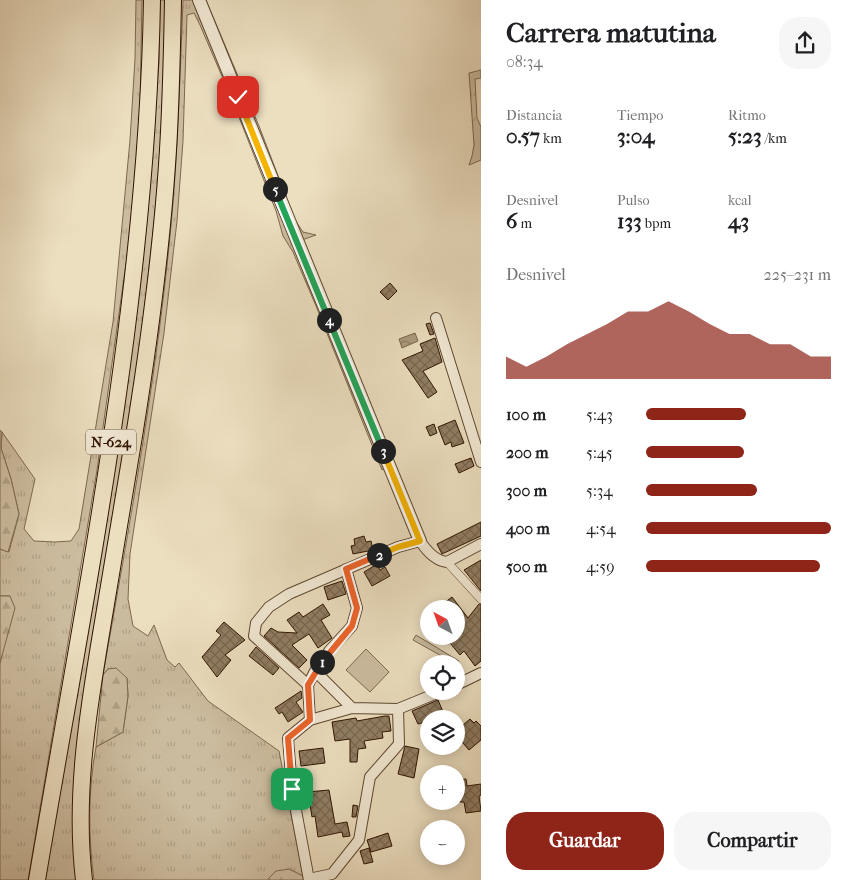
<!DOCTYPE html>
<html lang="es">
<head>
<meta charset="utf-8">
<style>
  :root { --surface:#fff; --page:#f6f6f6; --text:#202124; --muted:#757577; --accent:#8f2418 }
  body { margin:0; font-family:"IM FELL French Canon",serif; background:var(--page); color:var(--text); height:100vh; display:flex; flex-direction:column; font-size:19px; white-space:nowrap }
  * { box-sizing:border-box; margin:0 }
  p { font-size:16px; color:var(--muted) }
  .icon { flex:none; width:28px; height:28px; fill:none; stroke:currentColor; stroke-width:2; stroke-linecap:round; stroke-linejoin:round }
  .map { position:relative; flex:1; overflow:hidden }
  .sheet { display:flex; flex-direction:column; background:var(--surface); width:375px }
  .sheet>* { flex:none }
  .needle { width:32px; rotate:319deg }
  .controls { position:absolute; left:420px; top:600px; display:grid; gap:10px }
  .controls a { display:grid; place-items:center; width:45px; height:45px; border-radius:50%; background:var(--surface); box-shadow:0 2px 12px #0003; font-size:25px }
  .pin { position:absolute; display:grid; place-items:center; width:42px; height:42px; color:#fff; margin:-21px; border-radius:10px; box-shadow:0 2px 8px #0006 }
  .km { position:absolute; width:25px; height:25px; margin:-12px; border-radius:50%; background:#222; color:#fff; font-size:14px; line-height:25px; text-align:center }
  .round { display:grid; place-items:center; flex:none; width:52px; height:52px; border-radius:20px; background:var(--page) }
  .overview { display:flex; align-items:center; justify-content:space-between; height:85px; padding:0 25px }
  h1 { font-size:28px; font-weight:800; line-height:38px }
  .stats { display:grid; grid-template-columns:repeat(3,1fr); gap:8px; height:85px; padding:5px 25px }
  .stats div { display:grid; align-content:center }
  .stats b { font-size:21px; font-weight:800 }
  .stats small { font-size:14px; font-weight:400 }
  .stats p { font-size:14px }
  .chart { height:140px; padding:10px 25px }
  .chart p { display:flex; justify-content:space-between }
  .chart svg { width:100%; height:90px; margin-top:5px; fill:var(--accent); opacity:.7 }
  .cta { display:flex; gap:10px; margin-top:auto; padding:10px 25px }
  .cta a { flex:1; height:58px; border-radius:20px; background:var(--accent); color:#fff; font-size:20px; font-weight:800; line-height:58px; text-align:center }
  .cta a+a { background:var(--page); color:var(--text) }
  ul { padding:0 25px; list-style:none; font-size:16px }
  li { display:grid; grid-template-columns:80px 60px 1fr; align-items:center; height:38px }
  li i { height:12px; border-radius:6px; background:var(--accent) }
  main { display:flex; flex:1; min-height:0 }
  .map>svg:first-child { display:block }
  .grass { fill:url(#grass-tufts); stroke:#7e6850 }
  .forest { fill:url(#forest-firs); stroke:#7e6850 }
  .pitch { fill:#ccbc9f; stroke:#7e6850 }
  .water { fill:url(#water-waves); stroke:#7a644c }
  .building { fill:url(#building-cross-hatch); stroke:#2f1400 }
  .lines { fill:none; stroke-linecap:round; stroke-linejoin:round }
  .pedestrian-casing { stroke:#5e4730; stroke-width:9 }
  .minor-casing { stroke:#5e4730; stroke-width:12 }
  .tertiary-casing { stroke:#5e4730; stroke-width:14 }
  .trunk-casing { stroke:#2f1400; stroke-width:18 }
  .pedestrian { stroke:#f3ead6; stroke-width:8 }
  .minor { stroke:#f3ead6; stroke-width:10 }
  .tertiary { stroke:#f3ead6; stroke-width:12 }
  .trunk { stroke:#ecdfc0; stroke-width:16 }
  .split-1-casing { stroke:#fff; stroke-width:10 }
  .split-2-casing { stroke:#fff; stroke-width:10 }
  .split-3-casing { stroke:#fff; stroke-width:10 }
  .split-4-casing { stroke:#fff; stroke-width:10 }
  .split-5-casing { stroke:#fff; stroke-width:10 }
  .split-6-casing { stroke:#fff; stroke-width:10 }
  .split-1 { stroke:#f0652b; stroke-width:6 }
  .split-2 { stroke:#f0652b; stroke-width:6 }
  .split-3 { stroke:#f5b400; stroke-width:6 }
  .split-4 { stroke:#22a559; stroke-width:6 }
  .split-5 { stroke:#22a559; stroke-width:6 }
  .split-6 { stroke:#f5b400; stroke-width:6 }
  .labels { text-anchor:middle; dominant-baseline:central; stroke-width:4; stroke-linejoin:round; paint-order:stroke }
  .shield { fill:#f3ead6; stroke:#6a5440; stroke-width:1 }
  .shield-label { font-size:15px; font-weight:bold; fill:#2f1400 }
</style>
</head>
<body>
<main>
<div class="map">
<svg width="481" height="880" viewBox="0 0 481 880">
  <defs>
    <pattern id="grass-tufts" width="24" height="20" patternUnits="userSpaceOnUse" patternTransform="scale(1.25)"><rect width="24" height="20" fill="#ccbc9f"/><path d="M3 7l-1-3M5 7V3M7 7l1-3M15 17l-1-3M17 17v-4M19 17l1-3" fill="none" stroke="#b0a187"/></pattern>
    <pattern id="forest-firs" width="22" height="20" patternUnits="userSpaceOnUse" patternTransform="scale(1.25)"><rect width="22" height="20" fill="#ccbc9f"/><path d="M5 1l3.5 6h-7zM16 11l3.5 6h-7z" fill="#b0a187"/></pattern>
    <pattern id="water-waves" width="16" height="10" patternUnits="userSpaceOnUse" patternTransform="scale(1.25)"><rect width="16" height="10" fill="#ac9a7f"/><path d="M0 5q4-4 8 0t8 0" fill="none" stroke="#8c7c66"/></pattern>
    <pattern id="building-cross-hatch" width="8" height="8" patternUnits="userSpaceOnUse" patternTransform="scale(1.25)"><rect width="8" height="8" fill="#917e64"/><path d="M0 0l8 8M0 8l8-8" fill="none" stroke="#776650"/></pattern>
  </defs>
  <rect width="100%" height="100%" fill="#ecdfc0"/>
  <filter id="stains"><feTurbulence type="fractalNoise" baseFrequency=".004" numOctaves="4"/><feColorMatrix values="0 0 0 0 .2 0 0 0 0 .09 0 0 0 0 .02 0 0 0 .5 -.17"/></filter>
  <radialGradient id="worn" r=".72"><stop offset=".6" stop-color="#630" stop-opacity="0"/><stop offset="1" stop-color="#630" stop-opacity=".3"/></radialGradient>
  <path class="grass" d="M 136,0 L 142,0 L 140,108 L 132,221 L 97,470 L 28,880 L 0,880 L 0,663 L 5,642 L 10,596 L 0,596 L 0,549 L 9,552 L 19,514 L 11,479 L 1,448 L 2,432 L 35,479 L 24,529 L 34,541 L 55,542 L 71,541 L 79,529 L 113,322 L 130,140 L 135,59 Z
    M 160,0 L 168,0 L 162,139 L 154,223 L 145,304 L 131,410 L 102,588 L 79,880 L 44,880 L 146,222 L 159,63 Z
    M 183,0 L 194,0 L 386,468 L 382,470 L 316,306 L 293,252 L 283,236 L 276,211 L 233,102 L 200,25 L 194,13 L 187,15 L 183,141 L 177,221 L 164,333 L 130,554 L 128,599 L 133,626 L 148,636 L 154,625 L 167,660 L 175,667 L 179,663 L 208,701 L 279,751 L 303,876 L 289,869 L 269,878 L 269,880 L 94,880 C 88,837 88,790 96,747 L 123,732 L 128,696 L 127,678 L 108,669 L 103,675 C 129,527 157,376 171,226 C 178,151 180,76 183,0 Z
    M 203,0 L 206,0 L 259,126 L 295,220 L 303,232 L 316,235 L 302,240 Z
    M 481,70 L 481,78 L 475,79 L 477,118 L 481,127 L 481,160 L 469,165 L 472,156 L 474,145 L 469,73 Z"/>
  <path class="forest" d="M 0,430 L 2,432 L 1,448 L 11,479 L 19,514 L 8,552 L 0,549 Z
    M 0,596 L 10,596 L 15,608 L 0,663 Z
    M 116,668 L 127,678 L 128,696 L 123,732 L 96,747 L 103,675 L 108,669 Z
    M 289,869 L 303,876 L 304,880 L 269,880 L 269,878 L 276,871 Z"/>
  <path class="pitch" d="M 416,635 L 459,661 L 457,666 L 456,664 L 413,640 Z
    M 366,649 L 389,672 L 370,692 L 346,670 Z"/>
  <path class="water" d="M 415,333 L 418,341 L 402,348 L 399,339 Z"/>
  <path class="building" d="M 390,283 L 397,291 L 388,300 L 380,292 Z
    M 430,323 L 434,334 L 430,335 L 426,324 Z
    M 435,338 L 442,362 L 423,371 L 437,392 L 428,398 L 402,360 L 423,351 L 420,344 Z
    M 455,420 L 464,443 L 452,447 L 451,442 L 445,445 L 438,427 Z
    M 434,424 L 437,433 L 430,436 L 426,427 Z
    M 471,458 L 474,466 L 459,473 L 455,464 Z
    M 481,522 L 481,536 L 442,554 L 437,544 Z
    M 364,536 L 366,542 L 371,541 L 373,550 L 353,554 L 351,546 L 355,545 L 354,539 Z
    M 481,560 L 481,591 L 464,570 Z
    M 377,564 L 380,570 L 385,567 L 390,576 L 372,586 L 364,572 Z
    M 342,581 L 346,594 L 328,600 L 324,587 Z
    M 452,597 L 468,618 L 479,604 L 481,604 L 481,661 L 475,666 L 464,651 L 460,655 L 450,643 L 448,644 L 436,636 L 456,636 L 456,609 L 436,609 Z
    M 323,604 L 330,615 L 321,620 L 332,638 L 318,648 L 309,634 L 292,645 L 307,660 L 299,668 L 264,636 L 271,628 L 278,632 L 297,633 L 287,620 L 299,612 L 303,617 Z
    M 224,622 L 245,640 L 225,655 L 231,660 L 217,677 L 202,657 L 221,635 L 216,631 Z
    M 256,647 L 279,668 L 273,675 L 249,656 Z
    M 301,691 L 302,698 L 296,702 L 303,712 L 288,722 L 282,712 L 279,714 L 275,708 Z
    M 438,700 L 444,714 L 434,719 L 429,719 L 429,721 L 418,724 L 412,711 Z
    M 385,716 L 389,716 L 391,731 L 382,732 L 383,738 L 364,741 L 366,748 L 358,749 L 357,762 L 350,762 L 350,739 L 335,741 L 332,722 L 356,718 L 357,721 Z
    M 470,719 L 474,723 L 476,721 L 481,726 L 481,740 L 469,750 L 456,735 L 456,731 Z
    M 405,746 L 419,749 L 414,778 L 398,774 Z
    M 323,748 L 325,763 L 301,766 L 299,751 Z
    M 466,779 L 467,786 L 481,784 L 481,795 L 479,796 L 481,811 L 466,813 L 464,802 L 460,802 L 458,790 L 456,791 L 456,780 Z
    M 329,790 L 335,824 L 347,822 L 350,836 L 343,837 L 342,832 L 318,837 L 315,816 L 312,817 L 308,792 Z
    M 353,805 L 358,806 L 356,817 L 352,817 Z
    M 388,833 L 392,846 L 371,852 L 367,840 Z
    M 369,848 L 373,862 L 364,864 L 360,851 Z"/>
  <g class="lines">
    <defs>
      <path id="pedestrian" d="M 447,562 L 481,599"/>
      <path id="minor" d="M 436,318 L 481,462
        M 315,671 L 352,708
        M 308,685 L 315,671 L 330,650 L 352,626 L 357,608 L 346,569
        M 456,685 L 481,673
        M 310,720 L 308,685 L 254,636 L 256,623 L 269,607 L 289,594 L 398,547 L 420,541 C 426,550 435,561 447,562 L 481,544
        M 309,879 L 332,874 L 359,840 L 370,777 L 399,744 L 398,709
        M 309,880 L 292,789 L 288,738 L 310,720 L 352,708 L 398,709 L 442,691"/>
      <path id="tertiary" d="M 199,0 L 420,541"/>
      <path id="trunk" d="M 37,880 C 86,588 147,297 152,0
        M 84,880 C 74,796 88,711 102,628 C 113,562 124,496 135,430 C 149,342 161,253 167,165 C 171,110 172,55 173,0"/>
    </defs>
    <use href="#pedestrian" class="pedestrian-casing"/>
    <use href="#minor" class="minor-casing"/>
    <use href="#tertiary" class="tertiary-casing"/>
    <use href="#trunk" class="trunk-casing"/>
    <use href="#pedestrian" class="pedestrian"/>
    <use href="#minor" class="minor"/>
    <use href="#tertiary" class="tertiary"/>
    <use href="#trunk" class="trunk"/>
  </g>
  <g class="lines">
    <defs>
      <path id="split-1" d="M 292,789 L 288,738 L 310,720 L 308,685 L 322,662"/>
      <path id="split-2" d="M 322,662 L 352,626 L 357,608 L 346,569 L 379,555"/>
      <path id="split-3" d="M 379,555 L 398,547 L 420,541 L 383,451"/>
      <path id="split-4" d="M 329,320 L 383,451"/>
      <path id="split-5" d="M 275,189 L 329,320"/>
      <path id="split-6" d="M 238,97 L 275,189"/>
    </defs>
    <use href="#split-1" class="split-1-casing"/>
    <use href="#split-2" class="split-2-casing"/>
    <use href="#split-3" class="split-3-casing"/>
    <use href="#split-4" class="split-4-casing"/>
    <use href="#split-5" class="split-5-casing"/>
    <use href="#split-6" class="split-6-casing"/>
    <use href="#split-1" class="split-1"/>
    <use href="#split-2" class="split-2"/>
    <use href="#split-3" class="split-3"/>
    <use href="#split-4" class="split-4"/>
    <use href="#split-5" class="split-5"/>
    <use href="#split-6" class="split-6"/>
  </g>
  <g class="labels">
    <rect class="shield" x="86" y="429.5" width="50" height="25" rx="4"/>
    <g class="shield-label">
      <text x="111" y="442">N-624</text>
    </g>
  </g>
  <rect width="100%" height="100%" filter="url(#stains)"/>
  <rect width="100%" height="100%" fill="url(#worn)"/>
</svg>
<div class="controls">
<a><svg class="needle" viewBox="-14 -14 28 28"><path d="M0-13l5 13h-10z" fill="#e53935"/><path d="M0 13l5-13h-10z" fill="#757577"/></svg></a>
<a><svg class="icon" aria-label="locate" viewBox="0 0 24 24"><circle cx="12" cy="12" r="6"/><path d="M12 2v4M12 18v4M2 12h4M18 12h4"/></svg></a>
<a><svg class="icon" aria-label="layers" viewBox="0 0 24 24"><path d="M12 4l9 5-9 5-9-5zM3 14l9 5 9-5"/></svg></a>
<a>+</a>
<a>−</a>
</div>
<div class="pin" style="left:292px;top:789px;background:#1e9e55"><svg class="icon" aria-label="arrive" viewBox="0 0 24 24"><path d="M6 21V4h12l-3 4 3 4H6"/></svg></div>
<div class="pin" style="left:238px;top:97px;background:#d93025"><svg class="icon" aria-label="check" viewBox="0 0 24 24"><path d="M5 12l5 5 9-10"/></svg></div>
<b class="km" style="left:322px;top:662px">1</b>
<b class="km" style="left:379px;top:555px">2</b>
<b class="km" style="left:383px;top:451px">3</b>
<b class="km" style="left:329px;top:320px">4</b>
<b class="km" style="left:275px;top:189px">5</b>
</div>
<section class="sheet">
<div class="overview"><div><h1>Carrera matutina</h1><p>08:34</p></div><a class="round"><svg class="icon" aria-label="share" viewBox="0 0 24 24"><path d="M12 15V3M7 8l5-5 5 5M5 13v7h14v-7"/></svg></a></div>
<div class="stats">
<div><p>Distancia</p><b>0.57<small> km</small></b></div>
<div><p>Tiempo</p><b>3:04</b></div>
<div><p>Ritmo</p><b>5:23<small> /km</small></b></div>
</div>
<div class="stats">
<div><p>Desnivel</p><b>6<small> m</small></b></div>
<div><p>Pulso</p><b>133<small> bpm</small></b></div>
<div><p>kcal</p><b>43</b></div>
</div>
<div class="chart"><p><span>Desnivel</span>225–231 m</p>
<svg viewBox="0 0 160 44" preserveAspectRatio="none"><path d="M0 44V33L10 38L20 33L30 27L40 22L50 17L60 11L70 11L80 6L90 11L100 17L110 22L120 22L130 27L140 27L150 33L160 33V44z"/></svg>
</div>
<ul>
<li><b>100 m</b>5:43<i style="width:54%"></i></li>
<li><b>200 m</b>5:45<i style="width:53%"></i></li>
<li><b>300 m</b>5:34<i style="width:60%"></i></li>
<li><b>400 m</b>4:54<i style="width:100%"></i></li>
<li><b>500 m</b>4:59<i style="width:94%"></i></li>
</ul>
<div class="cta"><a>Guardar</a><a>Compartir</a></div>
</section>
</main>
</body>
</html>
